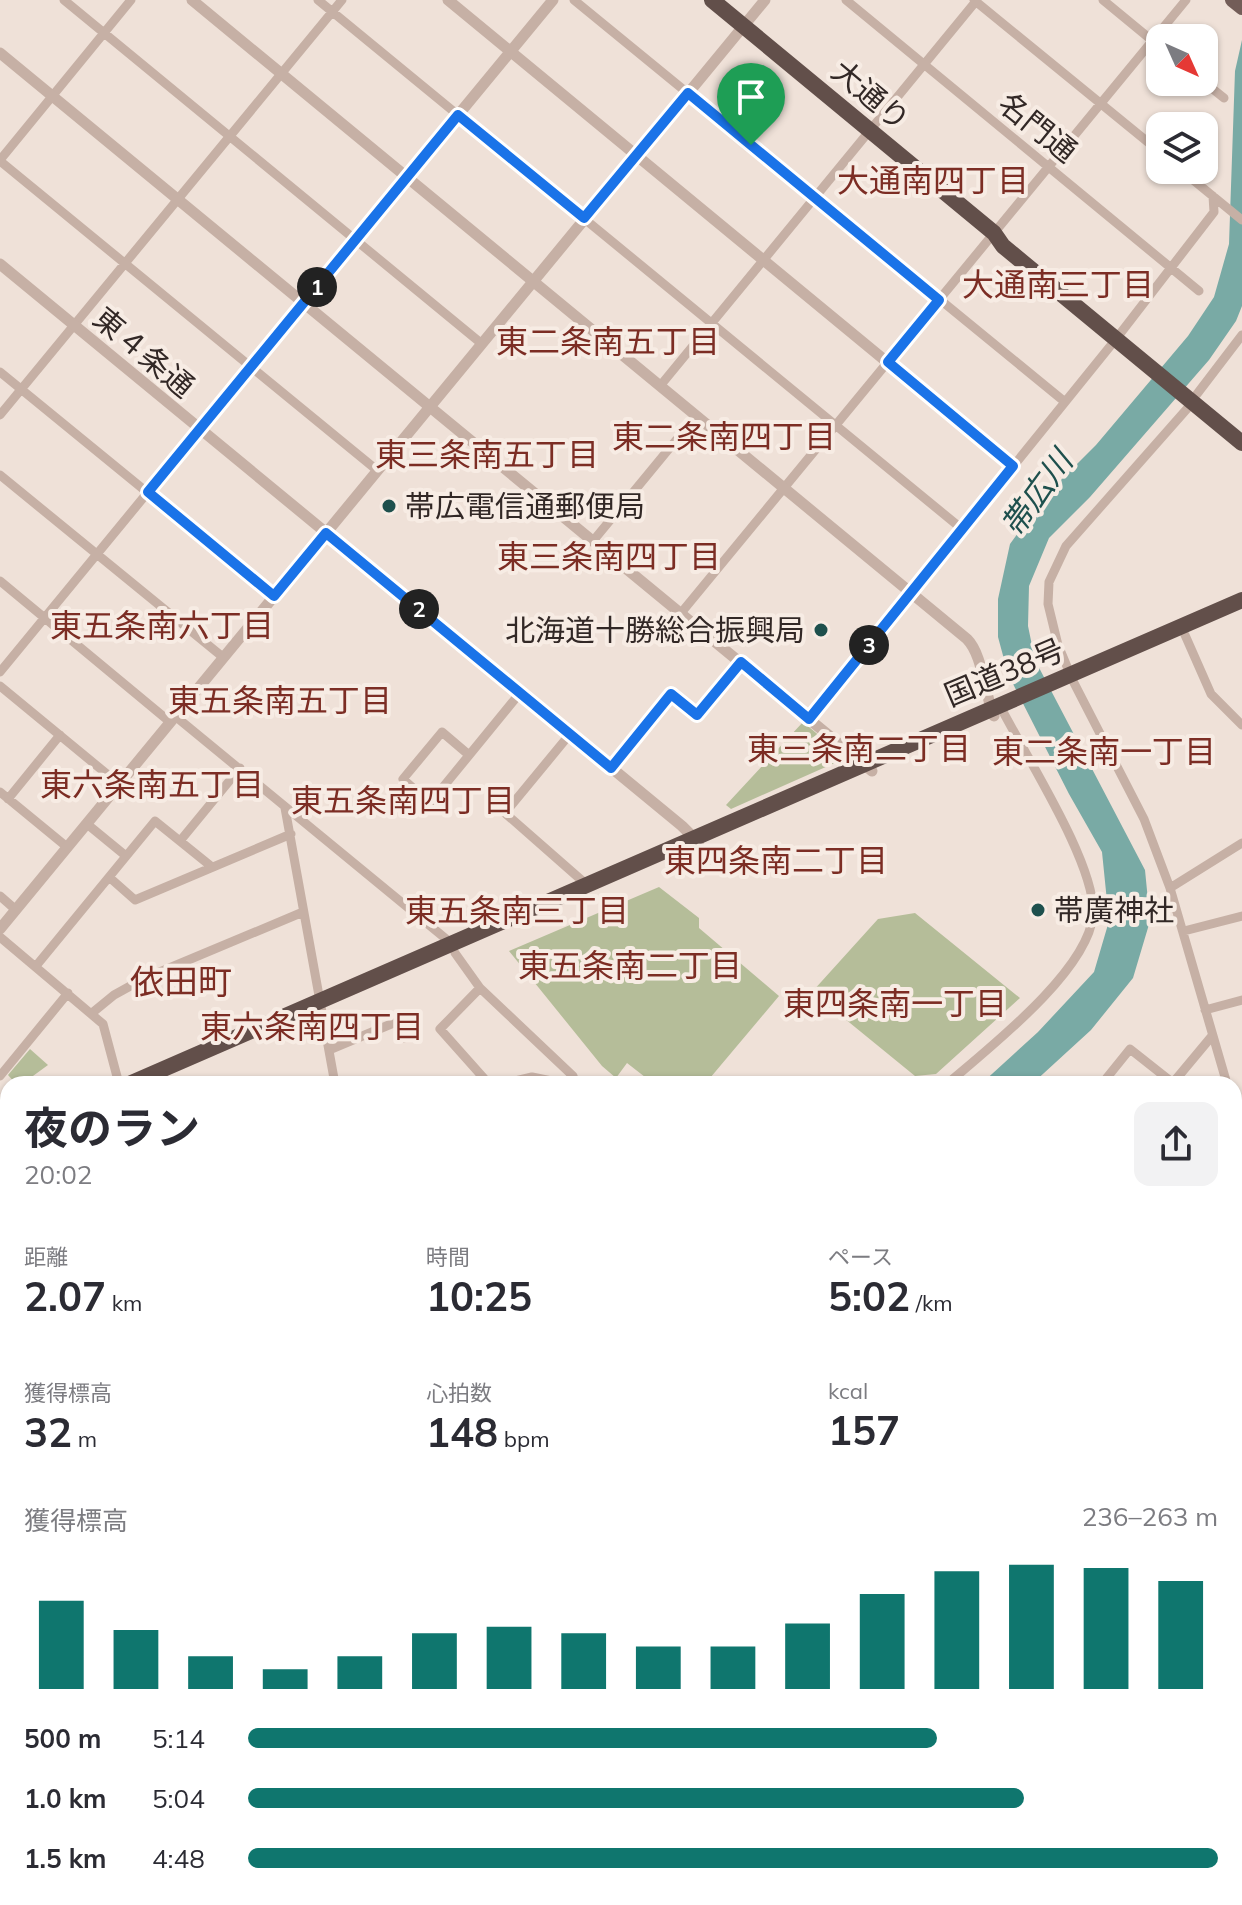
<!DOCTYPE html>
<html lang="ja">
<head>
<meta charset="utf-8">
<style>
  :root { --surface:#fff; --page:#f2f2f3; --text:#2b2b33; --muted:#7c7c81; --accent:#0f766e }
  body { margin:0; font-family:Mulish,"Noto Sans JP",sans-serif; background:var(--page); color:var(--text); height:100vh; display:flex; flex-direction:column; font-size:30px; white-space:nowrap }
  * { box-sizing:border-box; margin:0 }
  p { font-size:26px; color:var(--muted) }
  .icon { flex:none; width:44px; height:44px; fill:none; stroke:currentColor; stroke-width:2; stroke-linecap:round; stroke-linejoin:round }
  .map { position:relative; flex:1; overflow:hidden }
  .sheet { position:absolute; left:0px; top:1076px; width:1242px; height:830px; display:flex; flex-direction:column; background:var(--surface); border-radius:24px 24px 0 0; box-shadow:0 2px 6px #0004 }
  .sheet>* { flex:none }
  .needle { width:52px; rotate:135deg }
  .buttons { position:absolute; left:1146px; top:24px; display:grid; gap:16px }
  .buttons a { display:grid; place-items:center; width:72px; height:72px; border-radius:16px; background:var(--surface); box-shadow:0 2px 6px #0004; font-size:40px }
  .pin { position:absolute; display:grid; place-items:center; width:68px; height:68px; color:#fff; margin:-82px -34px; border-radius:50% 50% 50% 0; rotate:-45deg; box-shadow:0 0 8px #0007 }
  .pin .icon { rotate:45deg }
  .km { position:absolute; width:40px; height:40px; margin:-20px; border-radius:50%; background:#222; color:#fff; font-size:22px; line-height:40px; text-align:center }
  .round { display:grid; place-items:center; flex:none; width:84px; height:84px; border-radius:16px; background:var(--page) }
  .summary { display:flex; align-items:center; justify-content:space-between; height:136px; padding:0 24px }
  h1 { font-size:44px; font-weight:700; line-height:60px }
  .figures { display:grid; grid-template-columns:repeat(3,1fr); gap:12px; height:136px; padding:8px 24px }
  .figures div { display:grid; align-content:center }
  .figures b { font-size:40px; font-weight:700 }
  .figures small { font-size:22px; font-weight:400 }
  .figures p { font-size:22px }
  .chart { height:224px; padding:16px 24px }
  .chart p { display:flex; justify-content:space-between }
  .chart svg { width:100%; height:144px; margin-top:8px; stroke:var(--accent); stroke-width:6 }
  ul { padding:0 24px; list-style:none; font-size:26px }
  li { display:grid; grid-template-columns:128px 96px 1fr; align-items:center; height:60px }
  li i { height:20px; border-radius:10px; background:var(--accent) }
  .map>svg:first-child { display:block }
  .green { fill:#b5bd99 }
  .water { fill:#79aaa5 }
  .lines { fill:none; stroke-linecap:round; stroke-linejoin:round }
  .river { stroke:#79aaa5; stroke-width:16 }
  .minor { stroke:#c6b0a5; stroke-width:9 }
  .tertiary { stroke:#c6b0a5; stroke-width:11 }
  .primary { stroke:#735d58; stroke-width:14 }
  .trunk { stroke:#624f4a; stroke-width:16 }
  .route-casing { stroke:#fff; stroke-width:16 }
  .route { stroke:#1a73e8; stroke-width:10 }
  .poi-dot { fill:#1e504d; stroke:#f7ece4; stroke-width:3 }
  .labels { text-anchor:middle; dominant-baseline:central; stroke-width:8; stroke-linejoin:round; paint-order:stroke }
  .street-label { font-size:30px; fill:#322826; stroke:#f7ece4 }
  .poi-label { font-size:30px; fill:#322826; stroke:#f7ece4; text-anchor:start }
  .neighbourhood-label { font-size:32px; fill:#7c2d24; stroke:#f7ece4 }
  .water-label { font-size:32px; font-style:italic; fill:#1e504d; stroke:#f7ece4 }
  .quarter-label { font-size:34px; fill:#7c2d24; stroke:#f7ece4 }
</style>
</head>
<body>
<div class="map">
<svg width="1242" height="1905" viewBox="0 0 1242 1905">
  <rect width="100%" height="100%" fill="#efe1d8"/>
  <path class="green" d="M 803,722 L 846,758 L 731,809 L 726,805 Z
    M 659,887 L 699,918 L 699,928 L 779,996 L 705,1084 L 654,1084 L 627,1063 L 616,1078 L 602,1066 L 509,951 Z
    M 915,913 L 1020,998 L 936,1074 L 915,1076 L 812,992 L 878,919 Z
    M 30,1049 L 48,1065 L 22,1084 L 16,1084 L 8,1075 Z
    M 1242,1181 L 1242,1328 L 1234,1335 L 1234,1185 Z
    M 304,1898 L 568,1898 L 561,1905 L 297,1905 Z"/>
  <path class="water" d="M 1242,40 L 1242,306 L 1236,321 L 1209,360 L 1090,497 L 1049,538 L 1029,586 L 1028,626 L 1035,660 L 1145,870 L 1150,921 L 1133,978 L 1091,1030 L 1032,1084 L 981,1084 L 1038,1032 L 1094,972 L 1109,921 L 1102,852 L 1069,794 L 1008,674 L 998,637 L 998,599 L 1010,544 L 1045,496 L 1096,445 L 1188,336 L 1214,297 L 1229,244 L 1235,71 Z
    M 694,1898 L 803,1898 L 796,1905 L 687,1905 Z"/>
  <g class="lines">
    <path class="river" d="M 0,1422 L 8,1429"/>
    <path class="minor" d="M 64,0 L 482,344
      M 318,0 L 962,529
      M 574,0 L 1065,402
      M 846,0 L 1199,291
      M 974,0 L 1160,152
      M 1103,0 L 1160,47
      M 1204,82 L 1224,98
      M 0,160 L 131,0
      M 0,161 L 378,471
      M 1181,170 L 1242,220
      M 0,372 L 274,596
      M 660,386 L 977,0
      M 1197,394 L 1242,335
      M 1193,402 L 1066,546 L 1049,582 L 1048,604 L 1058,645 L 1073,681 L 1144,819 L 1170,888 L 1227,1084
      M 0,415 L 342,0
      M 0,475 L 224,658
      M 593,541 L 696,416
      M 0,581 L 170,722
      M 681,613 L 1186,0
      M 1185,635 L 1211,694 L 1242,725
      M 0,672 L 407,177
      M 0,686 L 119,784
      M 175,716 L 451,943
      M 809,719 L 1116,339 L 1214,212 L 1213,196
      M 570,734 L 505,813 L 587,885
      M 469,755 L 442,732 L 403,779 L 430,803 L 520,693
      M 611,768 L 671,694 L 697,715 L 741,662
      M 0,792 L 67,847
      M 8,799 L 60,735
      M 285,808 L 335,1084
      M 87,824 L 126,856
      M 180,841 L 240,768
      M 109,877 L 135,900 L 291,834
      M 1170,888 L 1242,843
      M 0,896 L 16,910
      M 1184,931 L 1242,916
      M 0,937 L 103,1024 L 119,1084
      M 455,953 L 480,988 L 573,1076 L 576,1084
      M 36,966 L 155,821 L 212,867
      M 480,988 L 440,1029 L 489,1084
      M 1205,1010 L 1242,1000
      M 92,1013 L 114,995 L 143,979 L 303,912
      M 329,1050 L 396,1022 L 404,1038
      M 0,1076 L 68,993
      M 502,1084 L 532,1077 L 566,1084
      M 947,1084 C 989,1048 1088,971 1093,915 C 1097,865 1023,752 999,704
      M 1110,1084 L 1105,1080 L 1130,1049 L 1173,1083
      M 1172,1084 L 1212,1036
      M 1234,1107 L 1234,1123
      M 0,1113 L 8,1120
      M 1234,1124 L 1242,1150
      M 0,1337 L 8,1328
      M 0,1388 L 8,1388
      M 0,1598 L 8,1605
      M 0,1667 L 8,1657
      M 0,1690 L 8,1697
      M 0,1782 L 8,1788
      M 297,1905 L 304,1898"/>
    <path class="tertiary" d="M 192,0 L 967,639 C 983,655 984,693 994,716
      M 448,0 L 1013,466
      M 0,53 L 872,771
      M 407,177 L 553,0
      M 0,264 L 682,826 L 694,838 L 699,846
      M 0,929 L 765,0"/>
    <path class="primary" d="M 1232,0 L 1242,8"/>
    <path class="trunk" d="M 712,0 L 994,233 L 1003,246 L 1242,443
      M 129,1084 L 1242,600
      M 0,1140 L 8,1137"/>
  </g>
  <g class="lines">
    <defs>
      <path id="route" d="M 688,93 L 939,300 L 888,362 L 1013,466 L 809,719 L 741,662 L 697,715 L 671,694 L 611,768 L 326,533 L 274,596 L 148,492 L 458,115 L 584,218 Z"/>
    </defs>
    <use href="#route" class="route-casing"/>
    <use href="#route" class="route"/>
  </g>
  <g class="poi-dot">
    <circle cx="389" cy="506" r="8"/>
    <circle cx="821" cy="630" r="8"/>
    <circle cx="1038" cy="910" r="8"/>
  </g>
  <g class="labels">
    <g class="street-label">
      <text transform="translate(871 95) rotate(40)">大通り</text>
      <text transform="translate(1038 127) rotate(39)">名門通</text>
      <text transform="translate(144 352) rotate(40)">東４条通</text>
      <text transform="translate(1004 672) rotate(-23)">国道38号</text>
    </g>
    <g class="poi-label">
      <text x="405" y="506">帯広電信通郵便局</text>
      <text x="805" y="630" text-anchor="end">北海道十勝総合振興局</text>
      <text x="1054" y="910">帯廣神社</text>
    </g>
    <g class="neighbourhood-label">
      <text x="933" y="180">大通南四丁目</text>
      <text x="1058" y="284">大通南三丁目</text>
      <text x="608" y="341">東二条南五丁目</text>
      <text x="724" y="436">東二条南四丁目</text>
      <text x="487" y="454">東三条南五丁目</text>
      <text x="609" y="556">東三条南四丁目</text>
      <text x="162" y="625">東五条南六丁目</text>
      <text x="280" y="700">東五条南五丁目</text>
      <text x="859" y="748">東三条南二丁目</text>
      <text x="1104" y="751">東二条南一丁目</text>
      <text x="152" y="784">東六条南五丁目</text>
      <text x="403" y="800">東五条南四丁目</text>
      <text x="776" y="860">東四条南二丁目</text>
      <text x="517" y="910">東五条南三丁目</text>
      <text x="630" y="965">東五条南二丁目</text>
      <text x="895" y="1003">東四条南一丁目</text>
      <text x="312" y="1026">東六条南四丁目</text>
    </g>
    <g class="water-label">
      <text transform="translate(1036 493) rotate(-54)">帯広川</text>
    </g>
    <g class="quarter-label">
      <text x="181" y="981">依田町</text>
    </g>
  </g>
</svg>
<div class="buttons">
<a><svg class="needle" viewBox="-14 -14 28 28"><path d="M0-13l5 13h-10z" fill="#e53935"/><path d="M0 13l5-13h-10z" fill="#7c7c81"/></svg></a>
<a><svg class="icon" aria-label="layers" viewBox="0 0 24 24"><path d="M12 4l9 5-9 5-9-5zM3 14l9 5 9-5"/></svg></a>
</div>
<div class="pin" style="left:751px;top:145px;background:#1e9e55"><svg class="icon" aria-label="arrive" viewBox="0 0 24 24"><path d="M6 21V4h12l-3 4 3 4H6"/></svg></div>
<b class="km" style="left:317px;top:287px">1</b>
<b class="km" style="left:419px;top:609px">2</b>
<b class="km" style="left:869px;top:645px">3</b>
<section class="sheet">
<div class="summary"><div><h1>夜のラン</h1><p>20:02</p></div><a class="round"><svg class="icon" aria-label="share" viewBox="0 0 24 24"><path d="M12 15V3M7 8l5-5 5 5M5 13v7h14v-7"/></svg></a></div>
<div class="figures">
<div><p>距離</p><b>2.07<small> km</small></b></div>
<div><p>時間</p><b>10:25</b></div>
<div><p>ペース</p><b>5:02<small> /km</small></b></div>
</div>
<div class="figures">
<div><p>獲得標高</p><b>32<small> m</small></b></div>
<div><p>心拍数</p><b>148<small> bpm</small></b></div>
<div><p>kcal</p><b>157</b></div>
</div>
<div class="chart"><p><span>獲得標高</span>236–263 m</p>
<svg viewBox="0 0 160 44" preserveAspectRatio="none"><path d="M5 44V17M15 44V26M25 44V34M35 44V38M45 44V34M55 44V27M65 44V25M75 44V27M85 44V31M95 44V31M105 44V24M115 44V15M125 44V8M135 44V6M145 44V7M155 44V11"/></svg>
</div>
<ul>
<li><b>500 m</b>5:14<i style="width:71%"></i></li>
<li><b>1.0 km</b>5:04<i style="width:80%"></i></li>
<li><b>1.5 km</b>4:48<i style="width:100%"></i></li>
</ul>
</section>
</div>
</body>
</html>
